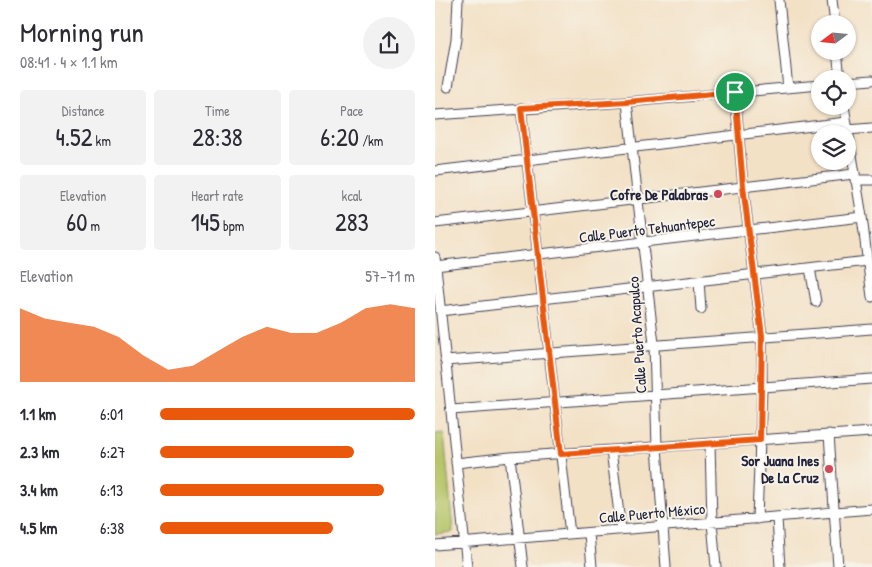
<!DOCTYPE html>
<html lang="en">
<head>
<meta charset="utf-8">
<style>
  :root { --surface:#fff; --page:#f2f2f3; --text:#2b2b33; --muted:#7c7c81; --accent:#ea580c }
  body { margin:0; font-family:"Patrick Hand",sans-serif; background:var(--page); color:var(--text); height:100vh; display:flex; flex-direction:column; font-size:19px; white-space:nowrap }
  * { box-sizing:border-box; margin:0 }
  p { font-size:16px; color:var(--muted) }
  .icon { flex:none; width:28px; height:28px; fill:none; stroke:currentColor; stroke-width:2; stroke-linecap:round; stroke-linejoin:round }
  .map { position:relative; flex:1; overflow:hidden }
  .drawer { display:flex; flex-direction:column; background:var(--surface); width:435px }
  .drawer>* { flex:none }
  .needle { width:32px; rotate:254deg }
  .fabs { position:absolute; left:376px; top:15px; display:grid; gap:10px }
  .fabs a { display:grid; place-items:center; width:45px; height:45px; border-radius:50%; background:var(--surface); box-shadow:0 1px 4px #0004; font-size:25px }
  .pin { position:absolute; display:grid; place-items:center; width:42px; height:42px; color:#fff; margin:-21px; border:2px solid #fff; border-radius:50%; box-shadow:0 1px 5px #0007 }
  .round { display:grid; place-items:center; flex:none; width:52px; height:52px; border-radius:26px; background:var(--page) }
  .overview { display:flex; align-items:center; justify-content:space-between; height:85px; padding:0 20px }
  h1 { font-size:28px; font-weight:600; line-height:38px }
  .stats { display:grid; grid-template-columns:repeat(3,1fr); gap:8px; height:85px; padding:5px 20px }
  .stats div { display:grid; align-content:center; border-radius:5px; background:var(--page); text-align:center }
  .stats b { font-size:25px; font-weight:600 }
  .stats small { font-size:14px; font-weight:400 }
  .stats p { font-size:14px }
  .chart { height:140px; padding:10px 20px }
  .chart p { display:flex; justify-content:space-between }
  .chart svg { width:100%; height:90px; margin-top:5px; fill:var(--accent); opacity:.7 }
  ul { padding:0 20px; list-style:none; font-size:16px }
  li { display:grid; grid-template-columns:80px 60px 1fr; align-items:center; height:38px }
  li i { height:12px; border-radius:6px; background:var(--accent) }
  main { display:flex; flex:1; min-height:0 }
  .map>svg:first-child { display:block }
  .grass { fill:#b6c669; stroke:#6c7452 }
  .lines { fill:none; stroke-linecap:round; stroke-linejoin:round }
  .minor-casing { stroke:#413f50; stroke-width:11 }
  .minor { stroke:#fff; stroke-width:9 }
  .route-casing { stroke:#fff; stroke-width:10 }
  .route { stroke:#ea580c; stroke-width:6 }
  .poi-dot { fill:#d1495b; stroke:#f7f3e8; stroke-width:2 }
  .labels { text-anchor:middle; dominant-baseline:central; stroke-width:4; stroke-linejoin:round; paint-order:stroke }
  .poi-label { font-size:15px; font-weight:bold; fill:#22223b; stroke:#f7f3e8; text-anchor:end }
  .street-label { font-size:15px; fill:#22223b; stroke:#f7f3e8 }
</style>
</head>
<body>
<main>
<section class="drawer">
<div class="overview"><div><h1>Morning run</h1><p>08:41 · 4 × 1.1 km</p></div><a class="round"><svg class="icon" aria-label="share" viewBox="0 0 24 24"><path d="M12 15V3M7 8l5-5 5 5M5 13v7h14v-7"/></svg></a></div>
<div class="stats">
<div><p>Distance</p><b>4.52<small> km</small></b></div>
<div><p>Time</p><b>28:38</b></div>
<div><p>Pace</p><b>6:20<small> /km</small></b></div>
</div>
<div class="stats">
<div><p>Elevation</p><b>60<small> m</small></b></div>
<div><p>Heart rate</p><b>145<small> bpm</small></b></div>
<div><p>kcal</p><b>283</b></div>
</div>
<div class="chart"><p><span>Elevation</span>57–71 m</p>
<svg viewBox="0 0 160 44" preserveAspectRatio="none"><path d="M0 44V8L10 13L20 15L30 17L40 22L50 31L60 38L70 36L80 29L90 22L100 17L110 20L120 20L130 15L140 8L150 6L160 8V44z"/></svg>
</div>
<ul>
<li><b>1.1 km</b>6:01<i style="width:100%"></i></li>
<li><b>2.3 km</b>6:27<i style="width:76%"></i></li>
<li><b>3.4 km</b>6:13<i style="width:88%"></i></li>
<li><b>4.5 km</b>6:38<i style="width:68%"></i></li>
</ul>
</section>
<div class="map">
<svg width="437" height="567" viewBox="0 0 437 567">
  <rect width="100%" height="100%" fill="#f7f3e8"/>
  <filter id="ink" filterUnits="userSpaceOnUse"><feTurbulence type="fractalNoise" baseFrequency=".02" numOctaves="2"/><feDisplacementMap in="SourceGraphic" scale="10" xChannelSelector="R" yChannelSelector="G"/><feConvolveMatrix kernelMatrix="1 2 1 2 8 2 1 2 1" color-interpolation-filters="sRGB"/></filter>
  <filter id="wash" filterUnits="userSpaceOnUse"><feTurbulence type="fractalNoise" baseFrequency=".0096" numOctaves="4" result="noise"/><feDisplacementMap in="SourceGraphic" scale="20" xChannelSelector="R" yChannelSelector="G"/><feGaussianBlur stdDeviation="1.12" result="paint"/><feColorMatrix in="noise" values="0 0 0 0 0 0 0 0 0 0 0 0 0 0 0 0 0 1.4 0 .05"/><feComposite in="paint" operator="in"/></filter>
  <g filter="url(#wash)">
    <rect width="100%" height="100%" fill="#f3e1c6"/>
    <path class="grass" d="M 9,433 L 18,532 L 0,534 L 0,434 Z"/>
  </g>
  <g filter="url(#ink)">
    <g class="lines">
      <defs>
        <path id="minor" d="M 344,0 L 353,88
          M 397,0 L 400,24
          M 402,51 L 405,79
          M 412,82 L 437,80
          M 13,87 L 21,39 L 23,0
          M 300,92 L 308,186 L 327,336 L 327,387 L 322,519
          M 192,102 L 219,344 L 222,447 L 231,567
          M 409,106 L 427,217 L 437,297
          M 86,108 L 135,534
          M 0,115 L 192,102 L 385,85
          M 412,130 L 437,128
          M 0,171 L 411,122
          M 420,180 L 437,180
          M 0,223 L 419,174
          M 0,257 L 32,567
          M 0,266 L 427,217
          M 375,268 L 381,302
          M 264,281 L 266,309
          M 5,311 L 432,261
          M 10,361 L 437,329
          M 16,410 L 437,379
          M 394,434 L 403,567
          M 275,443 L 277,522 L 281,567
          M 176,450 L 186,530
          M 75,457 L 88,567
          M 21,463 L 75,457 L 437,432
          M 342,518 L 345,567
          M 154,533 L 157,567
          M 0,545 L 437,509"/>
      </defs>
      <use href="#minor" class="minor-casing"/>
      <use href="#minor" class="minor"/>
    </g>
  </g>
  <g class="lines" filter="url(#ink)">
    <defs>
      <path id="route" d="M 300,92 L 308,186 L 327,336 L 325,440 L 126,454 L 86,108 L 192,102 Z"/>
    </defs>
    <use href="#route" class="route-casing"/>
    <use href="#route" class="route"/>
  </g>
  <g class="poi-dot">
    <circle cx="283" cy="194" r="5"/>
    <circle cx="394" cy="469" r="5"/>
  </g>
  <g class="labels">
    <g class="poi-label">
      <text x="273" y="194">Cofre De Palabras</text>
      <text x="384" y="460">Sor Juana Ines<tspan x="384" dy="17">De La Cruz</tspan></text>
    </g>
    <g class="street-label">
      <text transform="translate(212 229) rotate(-7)">Calle Puerto Tehuantepec</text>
      <text transform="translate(202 335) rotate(-94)">Calle Puerto Acapulco</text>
      <text transform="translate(217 513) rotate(-5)">Calle Puerto México</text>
    </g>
  </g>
</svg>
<div class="fabs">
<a><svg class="needle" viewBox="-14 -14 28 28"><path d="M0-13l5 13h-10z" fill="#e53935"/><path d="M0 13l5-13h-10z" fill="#7c7c81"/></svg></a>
<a><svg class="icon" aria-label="locate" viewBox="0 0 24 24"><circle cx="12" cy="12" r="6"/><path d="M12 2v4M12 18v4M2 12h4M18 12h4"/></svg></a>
<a><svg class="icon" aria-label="layers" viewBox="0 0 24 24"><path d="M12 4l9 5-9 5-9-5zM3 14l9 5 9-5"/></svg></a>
</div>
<div class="pin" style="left:300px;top:92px;background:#1e9e55"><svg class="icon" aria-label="arrive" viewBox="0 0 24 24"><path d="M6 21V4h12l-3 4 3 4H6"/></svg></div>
</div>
</main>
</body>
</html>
